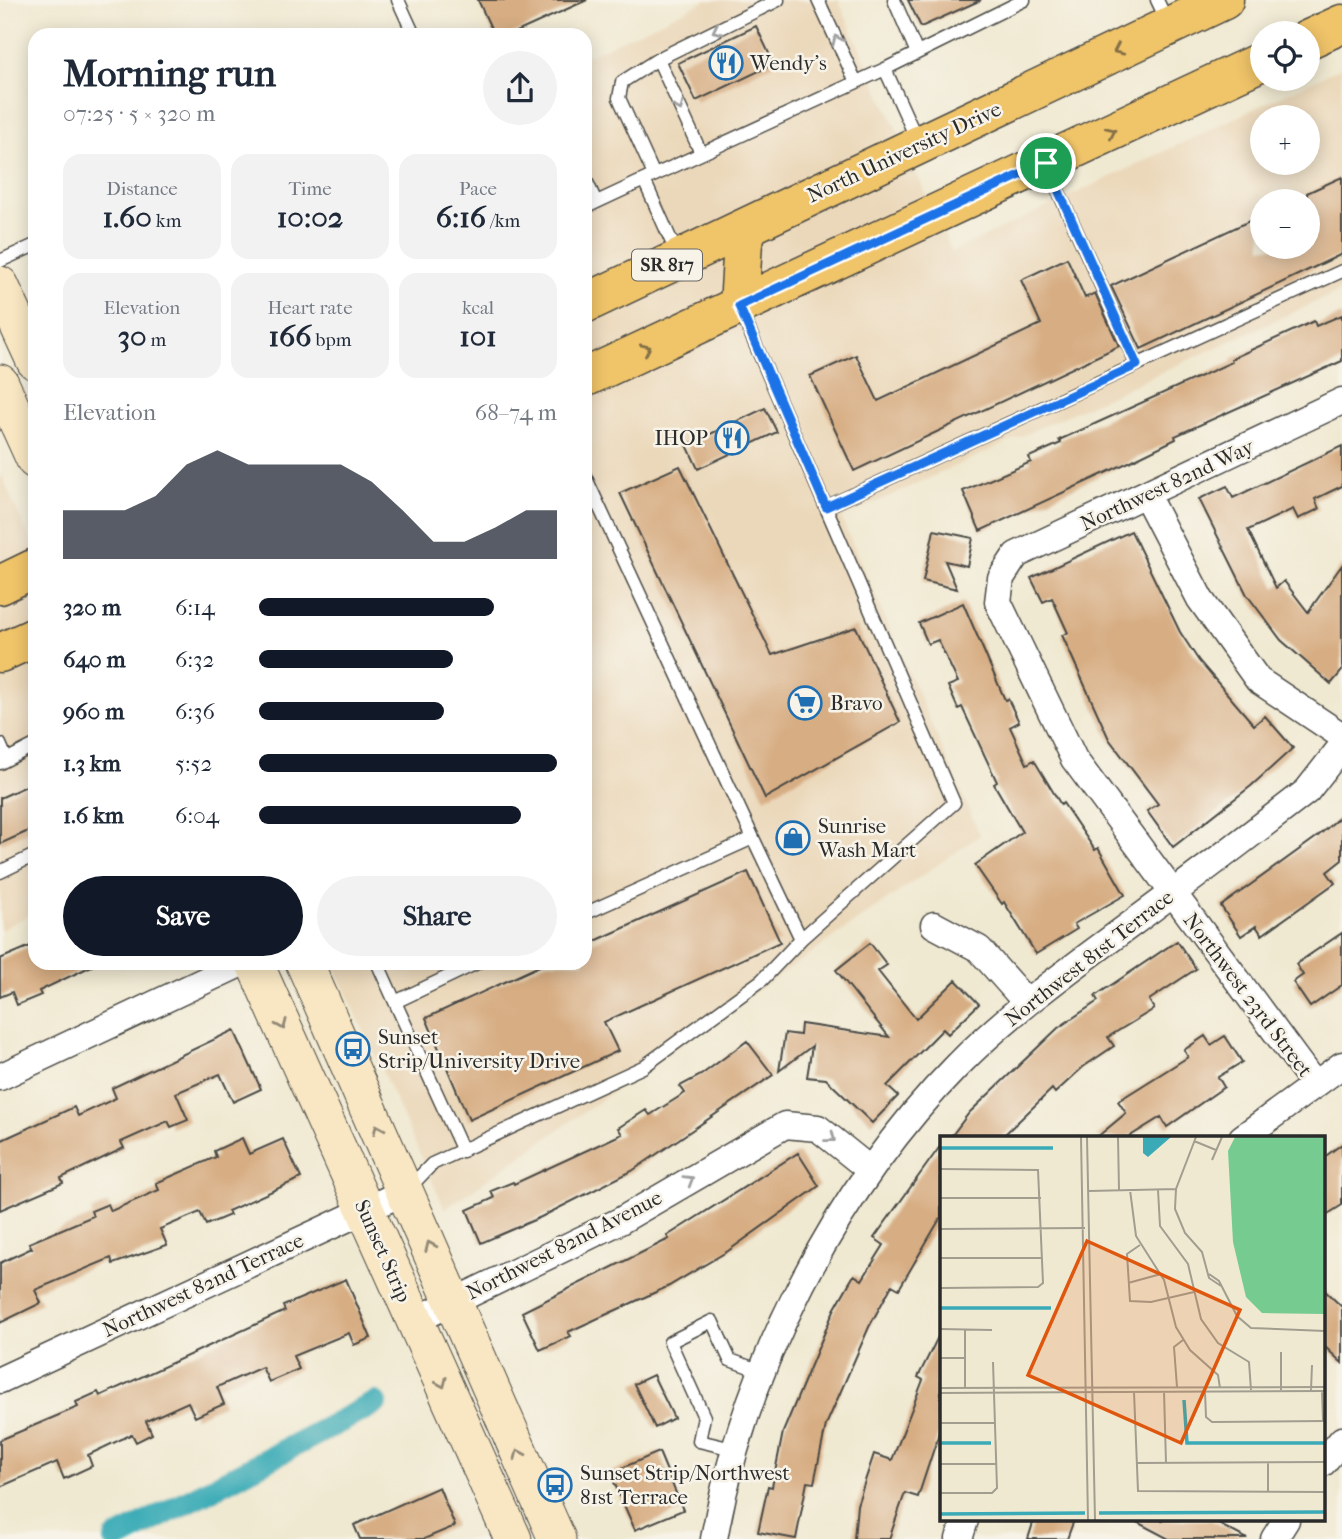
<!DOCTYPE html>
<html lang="en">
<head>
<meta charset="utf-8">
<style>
  :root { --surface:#fff; --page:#f2f2f3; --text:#1f2937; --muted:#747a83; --accent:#111827 }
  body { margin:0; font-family:"IM FELL French Canon",serif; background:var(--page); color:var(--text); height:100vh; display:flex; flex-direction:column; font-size:26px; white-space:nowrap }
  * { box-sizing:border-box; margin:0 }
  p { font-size:23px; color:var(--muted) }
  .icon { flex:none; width:38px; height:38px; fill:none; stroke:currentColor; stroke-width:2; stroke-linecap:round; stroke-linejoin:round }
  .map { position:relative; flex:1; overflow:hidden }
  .drawer { position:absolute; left:28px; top:28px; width:564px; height:942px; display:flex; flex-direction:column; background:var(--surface); border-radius:21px; box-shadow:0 4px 18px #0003 }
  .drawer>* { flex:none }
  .controls { position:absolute; left:1250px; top:21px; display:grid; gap:14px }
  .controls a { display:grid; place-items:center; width:70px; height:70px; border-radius:50%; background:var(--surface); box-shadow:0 4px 18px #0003; font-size:35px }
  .pin { position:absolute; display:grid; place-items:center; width:60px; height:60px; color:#fff; margin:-30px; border:4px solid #fff; border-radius:50%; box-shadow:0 2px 7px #0007 }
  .round { display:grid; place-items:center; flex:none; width:74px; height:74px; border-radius:37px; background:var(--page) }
  .summary { display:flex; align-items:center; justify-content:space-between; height:119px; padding:0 35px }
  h1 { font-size:38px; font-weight:700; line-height:52px }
  .stats { display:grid; grid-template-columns:repeat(3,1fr); gap:10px; height:119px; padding:7px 35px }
  .stats div { display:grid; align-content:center; border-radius:18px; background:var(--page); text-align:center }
  .stats b { font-size:30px; font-weight:700 }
  .stats small { font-size:19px; font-weight:400 }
  .stats p { font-size:19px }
  .chart { height:196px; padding:14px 35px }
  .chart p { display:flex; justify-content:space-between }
  .chart svg { width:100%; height:126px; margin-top:7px; fill:var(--accent); opacity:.7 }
  .action { display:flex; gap:14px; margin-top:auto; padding:14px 35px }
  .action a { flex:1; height:80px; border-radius:42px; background:var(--accent); color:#fff; font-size:28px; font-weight:700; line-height:80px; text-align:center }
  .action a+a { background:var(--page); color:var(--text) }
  ul { padding:0 35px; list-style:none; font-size:23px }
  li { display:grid; grid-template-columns:112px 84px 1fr; align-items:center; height:52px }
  li i { height:18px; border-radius:9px; background:var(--accent) }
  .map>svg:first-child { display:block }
  .built { fill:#ebd8ba; fill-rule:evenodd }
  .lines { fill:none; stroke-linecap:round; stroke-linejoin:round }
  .canal { stroke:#39aab6; stroke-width:24 }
  .building { fill:#d7ad83 }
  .lane-casing { stroke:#494844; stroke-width:15 }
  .street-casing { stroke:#494844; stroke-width:29 }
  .secondary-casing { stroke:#494844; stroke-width:39 }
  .primary-casing { stroke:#494844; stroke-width:41 }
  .lane { stroke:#fff; stroke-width:12 }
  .street { stroke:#fff; stroke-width:26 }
  .secondary { stroke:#f9e7c3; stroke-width:37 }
  .primary { stroke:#f0c469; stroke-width:38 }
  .oneway { stroke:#a0a0a0 }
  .oneway2 { stroke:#847047 }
  .oneway3 { stroke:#928977 }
  .route-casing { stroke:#fff; stroke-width:14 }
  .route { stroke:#1a73e8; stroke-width:9 }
  .labels { text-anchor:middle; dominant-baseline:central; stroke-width:5; stroke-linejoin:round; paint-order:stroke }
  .shield { fill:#f7f3e8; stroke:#686764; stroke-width:2 }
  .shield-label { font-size:19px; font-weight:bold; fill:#2b2b2b }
  .poi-label { font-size:21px; fill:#2b2b2b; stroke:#f7f3e8; text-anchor:start }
  .street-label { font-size:21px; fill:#2b2b2b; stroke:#f7f3e8 }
  .inset-river { fill:none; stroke:#39aab6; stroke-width:3.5 }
  .inset-road { fill:none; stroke:#a19d8f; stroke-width:2 }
  .view { fill:#df570e; fill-opacity:0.15; stroke:#df570e; stroke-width:3.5 }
  .inset-edge { fill:none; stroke:#2b2b2b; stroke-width:3.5 }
</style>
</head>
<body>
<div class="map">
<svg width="1342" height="1539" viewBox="0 0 1342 1539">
  <rect width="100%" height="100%" fill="#f7f3e8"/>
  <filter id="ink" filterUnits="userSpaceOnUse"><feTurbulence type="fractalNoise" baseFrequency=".0143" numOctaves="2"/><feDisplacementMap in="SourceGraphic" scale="14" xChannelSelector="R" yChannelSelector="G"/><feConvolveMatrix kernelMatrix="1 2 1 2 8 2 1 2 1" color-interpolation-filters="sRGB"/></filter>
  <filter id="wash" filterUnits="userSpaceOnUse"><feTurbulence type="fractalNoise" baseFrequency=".00686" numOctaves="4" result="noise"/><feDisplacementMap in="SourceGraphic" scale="28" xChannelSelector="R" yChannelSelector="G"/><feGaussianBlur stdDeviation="1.57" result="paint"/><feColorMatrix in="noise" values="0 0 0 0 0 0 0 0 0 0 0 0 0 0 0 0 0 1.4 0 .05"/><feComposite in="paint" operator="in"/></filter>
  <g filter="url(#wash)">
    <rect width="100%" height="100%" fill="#f0e9d2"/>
    <path class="built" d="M 707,0 L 838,0 L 952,252 L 1342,67 L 1342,290 L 841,518 L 980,835 L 445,1209 L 333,963 L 584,962 L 585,57 ZM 1262,117 L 1307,117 L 1307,163 L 1262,163 ZM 1262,201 L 1307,201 L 1307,247 L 1262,247 Z
      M 0,472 L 35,551 L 35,912 L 0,930 Z"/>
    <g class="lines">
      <path class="canal" d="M 116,1539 L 375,1403"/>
    </g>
    <g id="blocks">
      <path class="building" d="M 478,0 L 587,0 L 510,35 L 494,35 Z
        M 908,0 L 981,0 L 921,27 Z
        M 756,26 L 774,64 L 696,101 L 678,63 Z
        M 1342,177 L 1342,254 L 1141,349 L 1111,286 L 1262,215 L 1262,247 L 1307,247 L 1307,193 Z
        M 1067,258 L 1085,298 L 1095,293 L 1119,346 L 854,471 L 810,376 L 856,355 L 878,401 L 1041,324 L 1021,280 Z
        M 1342,315 L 1342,361 L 1175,436 L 1176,439 L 1129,462 L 980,531 L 963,491 L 1031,462 L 1029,457 L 1061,443 L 1059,440 L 1232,362 L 1231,359 L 1314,321 L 1316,326 Z
        M 765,408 L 777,432 L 698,469 L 687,445 Z
        M 1342,446 L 1342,486 L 1315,499 L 1319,509 L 1298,519 L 1293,509 L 1248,530 L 1276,588 L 1284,581 L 1308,612 L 1342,565 L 1342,671 L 1331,684 L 1281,640 L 1247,595 L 1199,499 L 1227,486 L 1233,498 Z
        M 680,466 L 772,655 L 856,627 L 900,722 L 765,798 L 620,493 Z
        M 934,530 L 973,538 L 967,566 L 945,561 L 957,589 L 923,581 Z
        M 1131,531 L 1180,632 L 1199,661 L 1254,725 L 1265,716 L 1293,748 L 1251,786 L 1173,847 L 1147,811 L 1158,804 L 1109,739 L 1062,635 L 1068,633 L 1052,598 L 1043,602 L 1031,578 Z
        M 963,603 L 1005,700 L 1008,699 L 1019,722 L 1010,727 L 1027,764 L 1034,760 L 1061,805 L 1063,803 L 1095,850 L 1098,848 L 1125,895 L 1074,924 L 1077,929 L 1036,954 L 1004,902 L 1002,904 L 975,865 L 1022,832 L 994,784 L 997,782 L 962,707 L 958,709 L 948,686 L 958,682 L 938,640 L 928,644 L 919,623 Z
        M 35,782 L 35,828 L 0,844 L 0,798 Z
        M 1342,815 L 1342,860 L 1327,872 L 1335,883 L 1262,935 L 1256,926 L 1241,936 L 1221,906 L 1318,836 Z
        M 748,872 L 780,942 L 604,1022 L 618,1051 L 469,1120 L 426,1018 L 548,962 L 584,962 L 584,946 Z
        M 1342,933 L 1342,985 L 1310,1007 L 1293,982 L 1303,975 L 1296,964 Z
        M 1177,941 L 1196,969 L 1149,1000 L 1154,1009 L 1108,1037 L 1114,1046 L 1083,1067 L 1055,1093 L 1052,1089 L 1001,1138 L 950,1138 L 969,1113 L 1058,1028 L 1098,1001 L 1095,996 Z
        M 870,943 L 887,965 L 878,971 L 916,1019 L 956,980 L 979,1004 L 948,1034 L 943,1029 L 887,1086 L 898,1096 L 872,1123 L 826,1079 L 807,1077 L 812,1046 L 779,1071 L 785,1033 L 800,1035 L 801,1024 L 889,1037 L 836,970 Z
        M 35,944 L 35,962 L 100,962 L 39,991 L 41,995 L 17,1005 L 12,992 L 0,997 L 0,959 Z
        M 234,1030 L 261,1089 L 233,1102 L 220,1074 L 176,1093 L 188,1120 L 171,1127 L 168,1121 L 121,1142 L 124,1148 L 61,1178 L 63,1183 L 0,1210 L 0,1141 L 74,1107 L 78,1116 L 116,1098 L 112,1088 Z
        M 1205,1036 L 1211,1045 L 1225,1036 L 1242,1062 L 1218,1077 L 1224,1087 L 1167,1127 L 1161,1117 L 1127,1138 L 1096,1138 L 1126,1113 L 1118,1101 L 1188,1057 L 1184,1050 Z
        M 747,1041 L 773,1075 L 632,1171 L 541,1217 L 481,1243 L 467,1210 L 494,1198 L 491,1191 L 513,1182 L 514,1184 L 622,1134 L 618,1128 L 646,1110 L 650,1115 L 685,1093 L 680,1086 L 701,1075 Z
        M 242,1138 L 249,1154 L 283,1139 L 301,1178 L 228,1211 L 230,1215 L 206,1225 L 200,1212 L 160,1229 L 167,1245 L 113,1264 L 111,1258 L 35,1290 L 41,1303 L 0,1323 L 0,1263 L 32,1248 L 29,1243 L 93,1216 L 91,1211 L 108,1204 L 111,1211 L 159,1190 L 156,1183 L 216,1157 L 214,1151 Z
        M 1342,1144 L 1342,1205 L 1323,1217 L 1323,1158 Z
        M 941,1145 L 941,1217 L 899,1289 L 892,1285 L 869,1327 L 826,1425 L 814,1483 L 807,1482 L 796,1539 L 758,1532 L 768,1486 L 772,1487 L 783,1432 L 834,1310 L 854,1275 L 862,1280 L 884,1245 L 874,1238 Z
        M 798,1153 L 819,1186 L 728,1251 L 669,1286 L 568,1332 L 571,1336 L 540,1350 L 522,1312 L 669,1239 L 667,1236 Z
        M 346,1279 L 371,1338 L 354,1345 L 349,1333 L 293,1356 L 299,1369 L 269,1382 L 262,1367 L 217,1387 L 224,1404 L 195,1417 L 188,1402 L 146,1421 L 152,1434 L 136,1442 L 132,1434 L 88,1455 L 92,1466 L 64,1479 L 57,1462 L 0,1487 L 0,1440 L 78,1407 L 76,1402 L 98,1392 L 100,1396 L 285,1311 L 283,1306 Z
        M 1323,1289 L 1342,1307 L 1342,1363 L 1323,1345 Z
        M 941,1331 L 941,1427 L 918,1497 L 905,1493 L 889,1539 L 854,1539 L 857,1505 L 874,1454 L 892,1460 L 923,1380 L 918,1377 Z
        M 653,1375 L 674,1418 L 655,1428 L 634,1384 Z
        M 659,1452 L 683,1510 L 635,1530 L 610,1473 Z
        M 439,1487 L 455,1526 L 424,1539 L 360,1539 L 354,1525 Z
        M 1034,1520 L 1074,1520 L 1067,1539 L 1028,1539 Z
        M 1133,1520 L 1211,1520 L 1247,1539 L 1169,1539 Z"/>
    </g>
  </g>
  <g filter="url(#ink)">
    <use href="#blocks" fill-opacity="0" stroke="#494844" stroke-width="2"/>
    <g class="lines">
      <defs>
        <path id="lane" d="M 398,0 L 414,35
          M 818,0 L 856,82
          M 894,0 L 917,53
          M 1157,0 L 1168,23
          M 658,59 L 701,153
          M 918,142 L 885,69 L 1024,0
          M 1047,166 L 1137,365
          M 654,175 L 619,98 L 622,82 L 658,59 L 778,0
          M 584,176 L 596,202
          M 584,208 L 644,180
          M 678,256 L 644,180 L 885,69
          M 0,261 L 35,245
          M 584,474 L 753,838 L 584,914
          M 826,507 L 1342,271
          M 0,744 L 6,758
          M 0,763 L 35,745
          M 753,838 L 801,939
          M 0,872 L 35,855
          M 377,962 L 395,1002 L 479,962
          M 395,1002 L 463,1151
          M 408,1189 L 432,1164 L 643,1067 L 762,980 L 801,939 L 954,803 L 740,309
          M 737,1450 L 699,1441 L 704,1417 L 670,1342 L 712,1321 L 730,1360 L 761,1371"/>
        <path id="street" d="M 1146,495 L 1200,599 L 1258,680 L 1342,736
          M 934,925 L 979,949 L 1026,1002
          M 0,1077 L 244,962
          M 1315,1085 L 1074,759 L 998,602 L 1001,578 L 1016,555 L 1342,401
          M 1242,1138 L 1342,1065
          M 414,1321 L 620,1221 L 785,1125 L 818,1128 L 869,1169
          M 0,1380 L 406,1191
          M 1323,1463 L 1342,1440
          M 714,1539 C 744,1368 836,1189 958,1065 C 1011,1011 1073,967 1134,922 C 1192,879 1250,835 1307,791 L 1342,746
          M 959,1539 L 965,1520
          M 1274,1539 L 1286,1520"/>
        <path id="secondary" d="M 0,285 L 35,361
          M 0,383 L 35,460
          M 254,962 L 513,1539
          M 304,962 L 557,1539"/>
        <path id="primary" d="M 1307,40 L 1342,24
          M 584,304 L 1224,0
          M 739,306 L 743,242 L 749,226
          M 584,378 L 1262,61
          M 0,585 L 35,568
          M 0,653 L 35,637"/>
      </defs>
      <use href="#lane" class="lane-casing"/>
      <use href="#street" class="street-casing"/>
      <use href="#secondary" class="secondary-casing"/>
      <use href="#primary" class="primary-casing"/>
      <use href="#lane" class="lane"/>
      <use href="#street" class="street"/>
      <use href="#secondary" class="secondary"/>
      <use href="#primary" class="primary"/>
    </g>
    <defs><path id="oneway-chevron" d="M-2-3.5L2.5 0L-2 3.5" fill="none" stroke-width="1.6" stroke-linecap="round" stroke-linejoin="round" transform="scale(1.75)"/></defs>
    <g class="oneway">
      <use href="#oneway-chevron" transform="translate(717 30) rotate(154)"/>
      <use href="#oneway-chevron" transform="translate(837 40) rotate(-114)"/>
      <use href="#oneway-chevron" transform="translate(679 106) rotate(66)"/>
      <use href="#oneway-chevron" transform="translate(831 1138) rotate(38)"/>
      <use href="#oneway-chevron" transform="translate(689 1180) rotate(-31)"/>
    </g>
    <g class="oneway2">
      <use href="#oneway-chevron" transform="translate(1118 50) rotate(155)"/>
      <use href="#oneway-chevron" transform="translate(1111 132) rotate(-25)"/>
      <use href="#oneway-chevron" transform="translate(646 349) rotate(-25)"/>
    </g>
    <g class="oneway3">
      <use href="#oneway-chevron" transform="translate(282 1025) rotate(66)"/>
      <use href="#oneway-chevron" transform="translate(378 1129) rotate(-114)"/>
      <use href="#oneway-chevron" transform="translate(430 1246) rotate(-114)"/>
      <use href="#oneway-chevron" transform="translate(442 1383) rotate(66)"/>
      <use href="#oneway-chevron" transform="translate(519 1454) rotate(-114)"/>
    </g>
  </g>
  <g class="lines" filter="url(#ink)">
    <defs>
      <path id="route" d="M 1046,163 L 1137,365 L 826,507 L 739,306 Z"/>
    </defs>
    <use href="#route" class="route-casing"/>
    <use href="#route" class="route"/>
  </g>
  <defs>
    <symbol id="restaurant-ring" viewBox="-11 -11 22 22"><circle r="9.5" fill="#f7f3e8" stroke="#1f6fb2" stroke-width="1.5"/><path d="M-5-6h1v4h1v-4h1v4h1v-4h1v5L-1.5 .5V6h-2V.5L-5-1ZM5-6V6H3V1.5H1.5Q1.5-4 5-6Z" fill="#1f6fb2"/></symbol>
    <symbol id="supermarket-ring" viewBox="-11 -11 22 22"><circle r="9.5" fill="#f7f3e8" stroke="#1f6fb2" stroke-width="1.5"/><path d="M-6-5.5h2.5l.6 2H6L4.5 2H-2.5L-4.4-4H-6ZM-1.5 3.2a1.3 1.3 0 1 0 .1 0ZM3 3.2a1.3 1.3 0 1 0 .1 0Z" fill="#1f6fb2"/></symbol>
    <symbol id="shop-ring" viewBox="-11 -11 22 22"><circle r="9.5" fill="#f7f3e8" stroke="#1f6fb2" stroke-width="1.5"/><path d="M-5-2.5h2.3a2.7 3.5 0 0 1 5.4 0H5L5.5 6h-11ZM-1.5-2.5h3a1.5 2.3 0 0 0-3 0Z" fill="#1f6fb2"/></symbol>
    <symbol id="bus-ring" viewBox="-11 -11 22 22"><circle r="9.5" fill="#f7f3e8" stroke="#1f6fb2" stroke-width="1.5"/><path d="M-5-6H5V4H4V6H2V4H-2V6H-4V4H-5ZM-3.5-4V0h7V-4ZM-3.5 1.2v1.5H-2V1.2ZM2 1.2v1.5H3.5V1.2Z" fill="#1f6fb2"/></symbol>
  </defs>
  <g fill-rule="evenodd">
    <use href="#restaurant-ring" x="707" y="44" width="38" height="38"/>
    <use href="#restaurant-ring" x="713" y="419" width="38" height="38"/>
    <use href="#supermarket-ring" x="786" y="684" width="38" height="38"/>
    <use href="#shop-ring" x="774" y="819" width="38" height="38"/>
    <use href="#bus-ring" x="334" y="1030" width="38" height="38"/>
    <use href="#bus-ring" x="536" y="1466" width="38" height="38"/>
  </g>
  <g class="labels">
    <rect class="shield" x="632" y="249.5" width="70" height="31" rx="5"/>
    <g class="shield-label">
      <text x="667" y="265">SR 817</text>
    </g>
    <g class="poi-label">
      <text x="750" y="63">Wendy's</text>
      <text x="708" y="438" text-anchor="end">IHOP</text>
      <text x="830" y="703">Bravo</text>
      <text x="818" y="826">Sunrise<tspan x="818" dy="24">Wash Mart</tspan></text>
      <text x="378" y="1037">Sunset<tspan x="378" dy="24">Strip/University Drive</tspan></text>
      <text x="580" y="1473">Sunset Strip/Northwest<tspan x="580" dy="24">81st Terrace</tspan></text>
    </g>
    <g class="street-label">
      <text transform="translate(904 152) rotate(-25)">North University Drive</text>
      <text transform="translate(1167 485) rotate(-25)">Northwest 82nd Way</text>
      <text transform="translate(1089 958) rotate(-38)">Northwest 81st Terrace</text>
      <text transform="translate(1248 995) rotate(53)">Northwest 23rd Street</text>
      <text transform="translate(564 1245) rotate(-27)">Northwest 82nd Avenue</text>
      <text transform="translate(383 1251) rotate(66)">Sunset Strip</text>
      <text transform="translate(203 1285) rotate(-25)">Northwest 82nd Terrace</text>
    </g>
  </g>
  <g transform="translate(940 1136)">
    <rect width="385" height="385" fill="#f0e9d2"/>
    <path d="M 295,1 L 385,1 L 385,178 L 322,177 L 306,161 L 293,106 L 288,15 Z" fill="#75cb90"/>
    <path d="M 203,1 L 231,1 L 208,21 L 203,17 Z" fill="#39aab6"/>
    <path class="inset-river" d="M 0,12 L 113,12M 0,172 L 111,172M 244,264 L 247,307 L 385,307M 0,307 L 51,307M 159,377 L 385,376M 0,378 L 145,377"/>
    <path class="inset-road" d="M 141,1 L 148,384M 147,1 L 155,384M 178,1 L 179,54M 256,1 L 236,53 L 235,73 L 245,97 L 262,116 L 269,142 L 281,150M 254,5 L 276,14M 272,24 L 282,1M 0,33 L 98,34 L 103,147 L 98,151 L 0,152M 190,54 L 196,100 L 224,144 L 236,191 L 250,214 L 278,239 L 280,252M 218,54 L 220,90 L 248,128 L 261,183 L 278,207 L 309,226 L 311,254M 149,55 L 236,53M 0,62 L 101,62M 0,93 L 145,92M 200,109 L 187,118 L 190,165 L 211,166 L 254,156M 0,122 L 102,122M 269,138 L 279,145 L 297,180 L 311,192 L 385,195M 188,147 L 221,138M 0,193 L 52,194M 25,193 L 25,252M 0,222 L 24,222M 237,251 L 234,211 L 243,204M 0,252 L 385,251M 341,254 L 341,216M 371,254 L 372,229M 224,255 L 226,327M 382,255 L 383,285M 194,256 L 198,355 L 385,356M 265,256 L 266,281 L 272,286 L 385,285M 0,257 L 385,255M 0,287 L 56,287M 196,327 L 385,326M 0,328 L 57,328M 328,356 L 328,327M 0,357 L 52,357 L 57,352 L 53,226"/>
    <path class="view" d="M 147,105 L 300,174 L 241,307 L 88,239 Z"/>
    <rect width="385" height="385" class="inset-edge"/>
  </g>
</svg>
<div class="controls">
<a><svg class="icon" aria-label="locate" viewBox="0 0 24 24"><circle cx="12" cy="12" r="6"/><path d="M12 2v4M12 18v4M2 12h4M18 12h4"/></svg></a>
<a>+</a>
<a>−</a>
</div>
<div class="pin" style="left:1046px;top:163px;background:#1e9e55"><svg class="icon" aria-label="arrive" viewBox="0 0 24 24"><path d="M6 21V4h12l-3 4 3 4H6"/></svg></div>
<section class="drawer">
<div class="summary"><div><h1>Morning run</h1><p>07:25 · 5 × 320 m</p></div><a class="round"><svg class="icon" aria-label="share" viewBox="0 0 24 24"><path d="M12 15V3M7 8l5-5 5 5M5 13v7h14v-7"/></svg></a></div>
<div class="stats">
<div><p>Distance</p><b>1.60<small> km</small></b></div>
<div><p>Time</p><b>10:02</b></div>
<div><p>Pace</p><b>6:16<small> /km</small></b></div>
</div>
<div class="stats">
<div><p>Elevation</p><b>30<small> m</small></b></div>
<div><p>Heart rate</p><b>166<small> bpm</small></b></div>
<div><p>kcal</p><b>101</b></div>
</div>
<div class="chart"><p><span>Elevation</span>68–74 m</p>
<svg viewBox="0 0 160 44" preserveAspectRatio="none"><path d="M0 44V27L10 27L20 27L30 22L40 11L50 6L60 11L70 11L80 11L90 11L100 17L110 27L120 38L130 38L140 33L150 27L160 27V44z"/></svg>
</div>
<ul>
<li><b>320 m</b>6:14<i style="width:79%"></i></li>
<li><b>640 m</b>6:32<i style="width:65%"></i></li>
<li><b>960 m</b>6:36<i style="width:62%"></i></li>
<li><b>1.3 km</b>5:52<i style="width:100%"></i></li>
<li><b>1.6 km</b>6:04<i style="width:88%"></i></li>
</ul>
<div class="action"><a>Save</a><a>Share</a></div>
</section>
</div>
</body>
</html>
